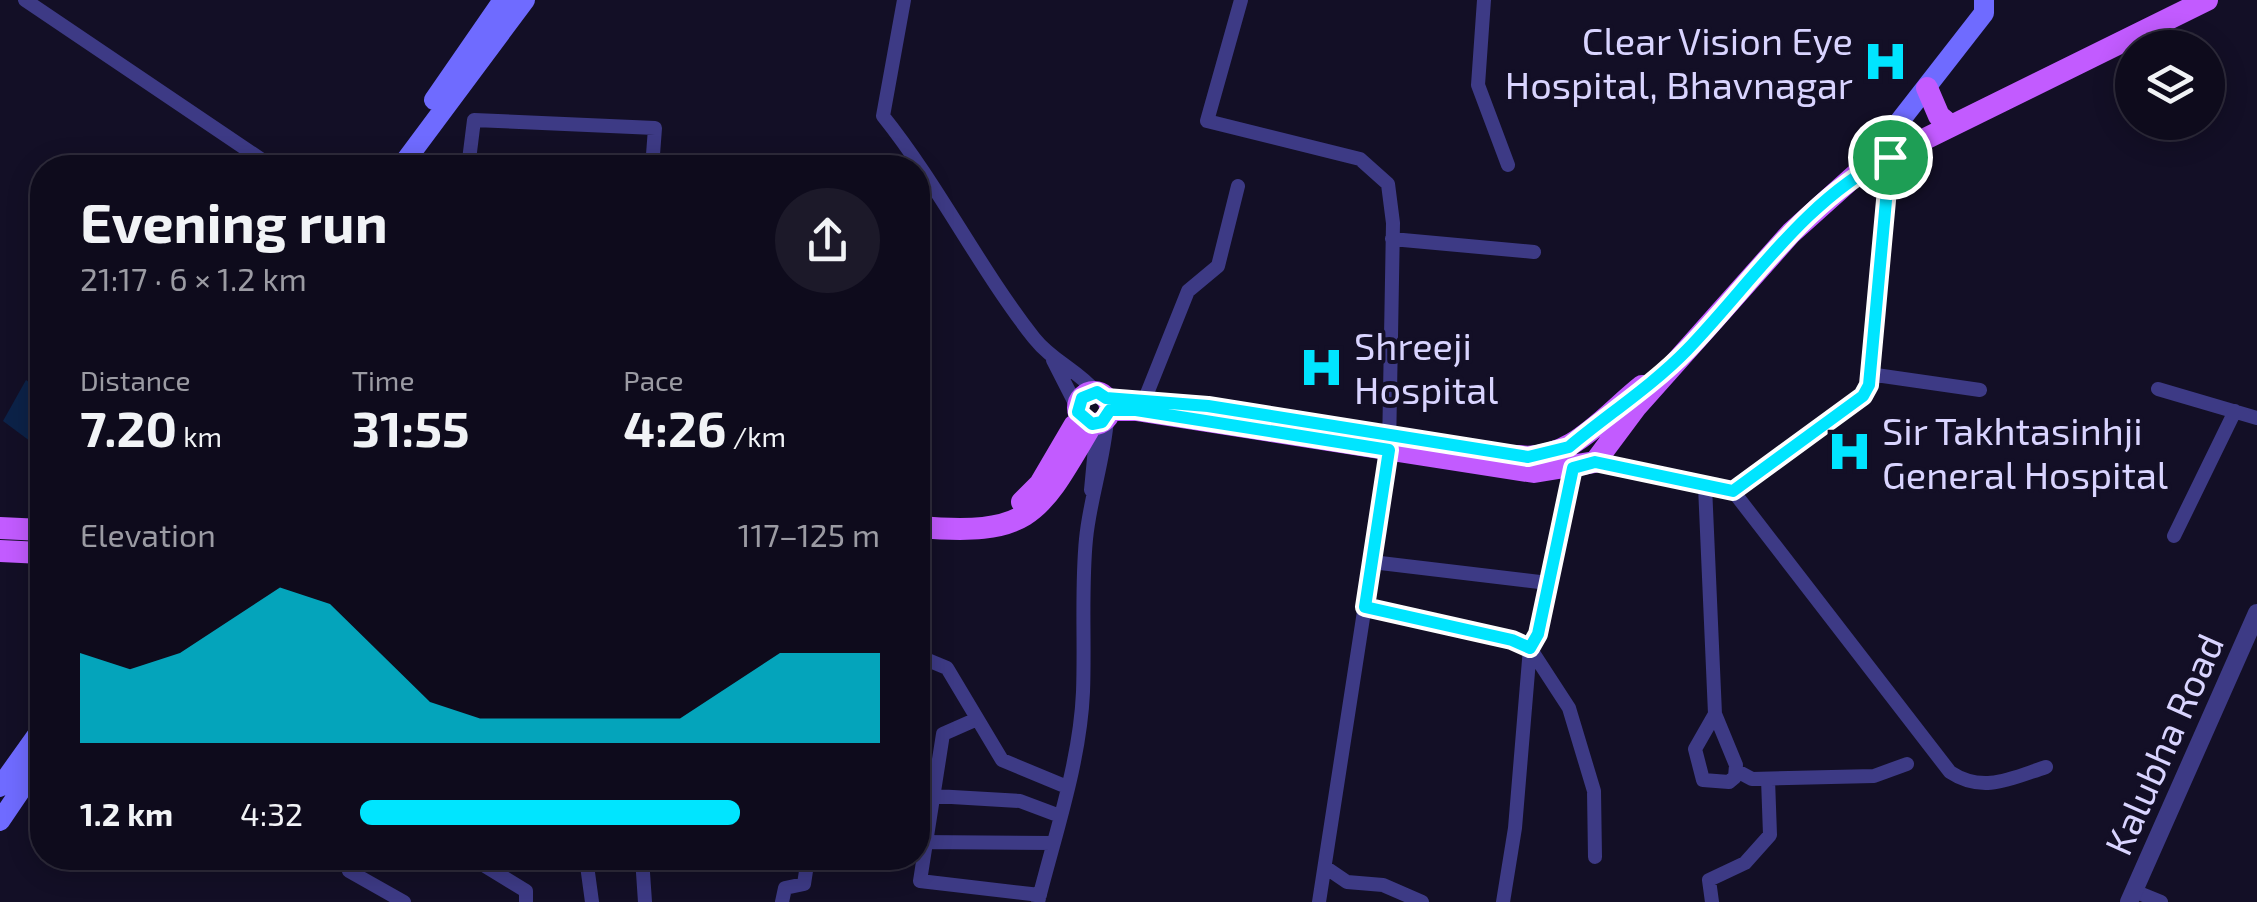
<!DOCTYPE html>
<html lang="en">
<head>
<meta charset="utf-8">
<style>
  :root { --surface:#0e0b1c; --page:#1c1929; --text:#f1f3f6; --muted:#9b9ba3; --line:#2e2b3b; --accent:#00e5ff }
  body { margin:0; font-family:"Exo 2",sans-serif; background:var(--page); color:var(--text); height:100vh; display:flex; flex-direction:column; font-size:38px; white-space:nowrap }
  * { box-sizing:border-box; margin:0 }
  p { font-size:32px; color:var(--muted) }
  .icon { flex:none; width:55px; height:55px; fill:none; stroke:currentColor; stroke-width:2; stroke-linecap:round; stroke-linejoin:round }
  .map { position:relative; flex:1; overflow:hidden }
  .side { position:absolute; left:30px; top:155px; width:900px; height:715px; display:flex; flex-direction:column; background:var(--surface); border-radius:40px; box-shadow:0 5px 25px #0003,0 0 0 2px var(--line) }
  .side>* { flex:none }
  .tools { position:absolute; left:2115px; top:30px; display:grid; gap:20px }
  .tools a { display:grid; place-items:center; width:110px; height:110px; border-radius:50%; background:var(--surface); box-shadow:0 5px 25px #0003,0 0 0 2px var(--line); font-size:50px }
  .pin { position:absolute; display:grid; place-items:center; width:85px; height:85px; color:#fff; margin:-42px; border:5px solid #fff; border-radius:50%; box-shadow:0 2px 10px #0007 }
  .round { display:grid; place-items:center; flex:none; width:105px; height:105px; border-radius:52px; background:var(--page) }
  .head { display:flex; align-items:center; justify-content:space-between; height:170px; padding:0 50px }
  h1 { font-size:55px; font-weight:700; line-height:75px }
  .stats { display:grid; grid-template-columns:repeat(3,1fr); gap:15px; height:170px; padding:10px 50px }
  .stats div { display:grid; align-content:center }
  .stats b { font-size:50px; font-weight:700 }
  .stats small { font-size:28px; font-weight:400 }
  .stats p { font-size:28px }
  .chart { height:280px; padding:20px 50px }
  .chart p { display:flex; justify-content:space-between }
  .chart svg { width:100%; height:180px; margin-top:10px; fill:var(--accent); opacity:.7 }
  ul { padding:0 50px; list-style:none; font-size:32px }
  li { display:grid; grid-template-columns:160px 120px 1fr; align-items:center; height:75px }
  li i { height:25px; border-radius:12px; background:var(--accent) }
  .map>svg:first-child { display:block }
  .water { fill:#0c2248 }
  .lines { fill:none; stroke-linecap:round; stroke-linejoin:round }
  .minor { stroke:#3d3a85; stroke-width:14 }
  .tertiary { stroke:#3d3a85; stroke-width:18 }
  .secondary { stroke:#6f6bff; stroke-width:20 }
  .primary { stroke:#c25bff; stroke-width:22 }
  .route-casing { stroke:#fff; stroke-width:20 }
  .route { stroke:#00e5ff; stroke-width:12 }
  .labels { text-anchor:middle; dominant-baseline:central; stroke-width:8; stroke-linejoin:round; paint-order:stroke }
  .poi-label { font-size:38px; fill:#d9d4ff; stroke:#130f26; text-anchor:start }
  .street-label { font-size:38px; fill:#d9d4ff; stroke:#130f26 }
</style>
</head>
<body>
<div class="map">
<svg width="2257" height="902" viewBox="0 0 2257 902">
  <rect width="100%" height="100%" fill="#130f26"/>
  <path class="water" d="M 26,380 L 42,391 L 42,450 L 3,421 Z"/>
  <g class="lines">
    <path class="minor" d="M 25,0 L 274,168
      M 904,0 L 883,116 C 939,186 979,268 1034,338 C 1052,361 1078,370 1097,393
      M 1241,0 L 1207,121 L 1360,159 L 1388,184 L 1393,223 L 1389,450 L 1319,902
      M 1484,0 L 1478,85 L 1508,165
      M 468,168 L 474,120 L 655,128 L 652,168
      M 1392,239 L 1534,252
      M 1053,360 L 1078,409
      M 1869,374 L 1980,390
      M 2158,389 L 2257,418
      M 1144,401 L 1188,291 L 1218,266 L 1238,186
      M 1595,462 L 1733,491 L 1950,772 C 1983,794 2012,778 2046,767
      M 1705,486 L 1715,714 L 1736,765 L 1735,777 L 1729,782 L 1703,780 L 1695,749 L 1715,714
      M 1091,490 L 1097,427
      M 1733,491 L 1863,396 L 1869,385 L 1890,157
      M 2174,536 L 2235,411
      M 1372,562 L 1548,583
      M 1365,607 L 1513,640 L 1530,648 L 1569,708 L 1594,791 L 1595,857
      M 918,656 L 947,668 L 1002,760 L 1067,787
      M 977,719 L 943,734 L 920,881 L 1040,895
      M 1737,771 L 1752,779 L 1874,776 L 1907,764
      M 918,795 L 1020,801 L 1060,816
      M 918,842 L 1053,843
      M 472,858 L 526,891 L 526,902
      M 586,858 L 592,902
      M 642,858 L 645,902
      M 1325,867 L 1347,882 L 1383,885 L 1422,902
      M 349,871 L 404,902
      M 2134,891 L 2161,902
      M 782,902 L 785,888 L 804,884 L 808,858
      M 1038,902 C 1055,834 1080,762 1083,692 C 1085,641 1081,590 1086,539 C 1090,498 1104,460 1107,419
      M 1503,902 L 1515,828 L 1530,648 L 1538,633 L 1573,468
      M 1712,902 L 1709,880 L 1745,863 L 1770,835 L 1768,779"/>
    <path class="tertiary" d="M 2129,902 L 2257,613"/>
    <path class="secondary" d="M 434,100 L 503,0
      M 1864,167 L 1984,13 L 1984,0
      M 400,168 L 525,0
      M 0,787 L 42,728
      M 0,821 L 42,759"/>
    <path class="primary" d="M 1927,88 L 1939,116 L 1951,126
      M1078 408a16 16 0 1 1 32 0a16 16 0 1 1-32 0Z
      M 1110,410 L 1136,410 L 1534,472 L 1595,462 L 1636,407 L 1791,233 L 1860,171 L 2207,0
      M 1518,456 C 1570,463 1605,415 1642,386
      M 1022,502 L 1040,484 L 1074,426
      M 918,527 C 1031,536 1038,516 1092,424
      M 0,528 L 42,530
      M 0,551 L 42,553"/>
  </g>
  <g class="lines">
    <defs>
      <path id="route" d="M 1890,157 L 1869,385 L 1863,396 L 1733,491 L 1595,462 L 1573,468 L 1538,634 L 1530,648 L 1512,640 L 1365,607 L 1389,450 L 1136,410 L 1110,410 L 1102,422 L 1092,424 L 1078,412 L 1082,398 L 1097,392 L 1106,398 L 1208,406 L 1528,457 L 1569,447 C 1607,415 1652,386 1687,350 C 1751,284 1805,199 1890,157 Z"/>
    </defs>
    <use href="#route" class="route-casing"/>
    <use href="#route" class="route"/>
  </g>
  <defs>
    <symbol id="hospital-bare" viewBox="-9 -9 18 18"><path d="M-5-5h3v3.5h4V-5h3V5h-3V1.5h-4V5h-3Z" fill="#00e5ff" stroke="#130f26" stroke-width="2.5" paint-order="stroke"/></symbol>
  </defs>
  <g fill-rule="evenodd">
    <use href="#hospital-bare" x="1854" y="30" width="63" height="63"/>
    <use href="#hospital-bare" x="1290" y="336" width="63" height="63"/>
    <use href="#hospital-bare" x="1818" y="420" width="63" height="63"/>
  </g>
  <g class="labels">
    <g class="poi-label">
      <text x="1853" y="40" text-anchor="end">Clear Vision Eye<tspan x="1853" dy="44">Hospital, Bhavnagar</tspan></text>
      <text x="1354" y="345">Shreeji<tspan x="1354" dy="44">Hospital</tspan></text>
      <text x="1882" y="430">Sir Takhtasinhji<tspan x="1882" dy="44">General Hospital</tspan></text>
    </g>
    <g class="street-label">
      <text transform="translate(2163 744) rotate(-66)">Kalubha Road</text>
    </g>
  </g>
</svg>
<div class="tools">
<a><svg class="icon" aria-label="layers" viewBox="0 0 24 24"><path d="M12 4l9 5-9 5-9-5zM3 14l9 5 9-5"/></svg></a>
</div>
<div class="pin" style="left:1890px;top:157px;background:#1e9e55"><svg class="icon" aria-label="arrive" viewBox="0 0 24 24"><path d="M6 21V4h12l-3 4 3 4H6"/></svg></div>
<section class="side">
<div class="head"><div><h1>Evening run</h1><p>21:17 · 6 × 1.2 km</p></div><a class="round"><svg class="icon" aria-label="share" viewBox="0 0 24 24"><path d="M12 15V3M7 8l5-5 5 5M5 13v7h14v-7"/></svg></a></div>
<div class="stats">
<div><p>Distance</p><b>7.20<small> km</small></b></div>
<div><p>Time</p><b>31:55</b></div>
<div><p>Pace</p><b>4:26<small> /km</small></b></div>
</div>
<div class="chart"><p><span>Elevation</span>117–125 m</p>
<svg viewBox="0 0 160 44" preserveAspectRatio="none"><path d="M0 44V22L10 26L20 22L30 14L40 6L50 10L60 22L70 34L80 38L90 38L100 38L110 38L120 38L130 30L140 22L150 22L160 22V44z"/></svg>
</div>
<ul>
<li><b>1.2 km</b>4:32<i style="width:73%"></i></li>
</ul>
</section>
</div>
</body>
</html>
